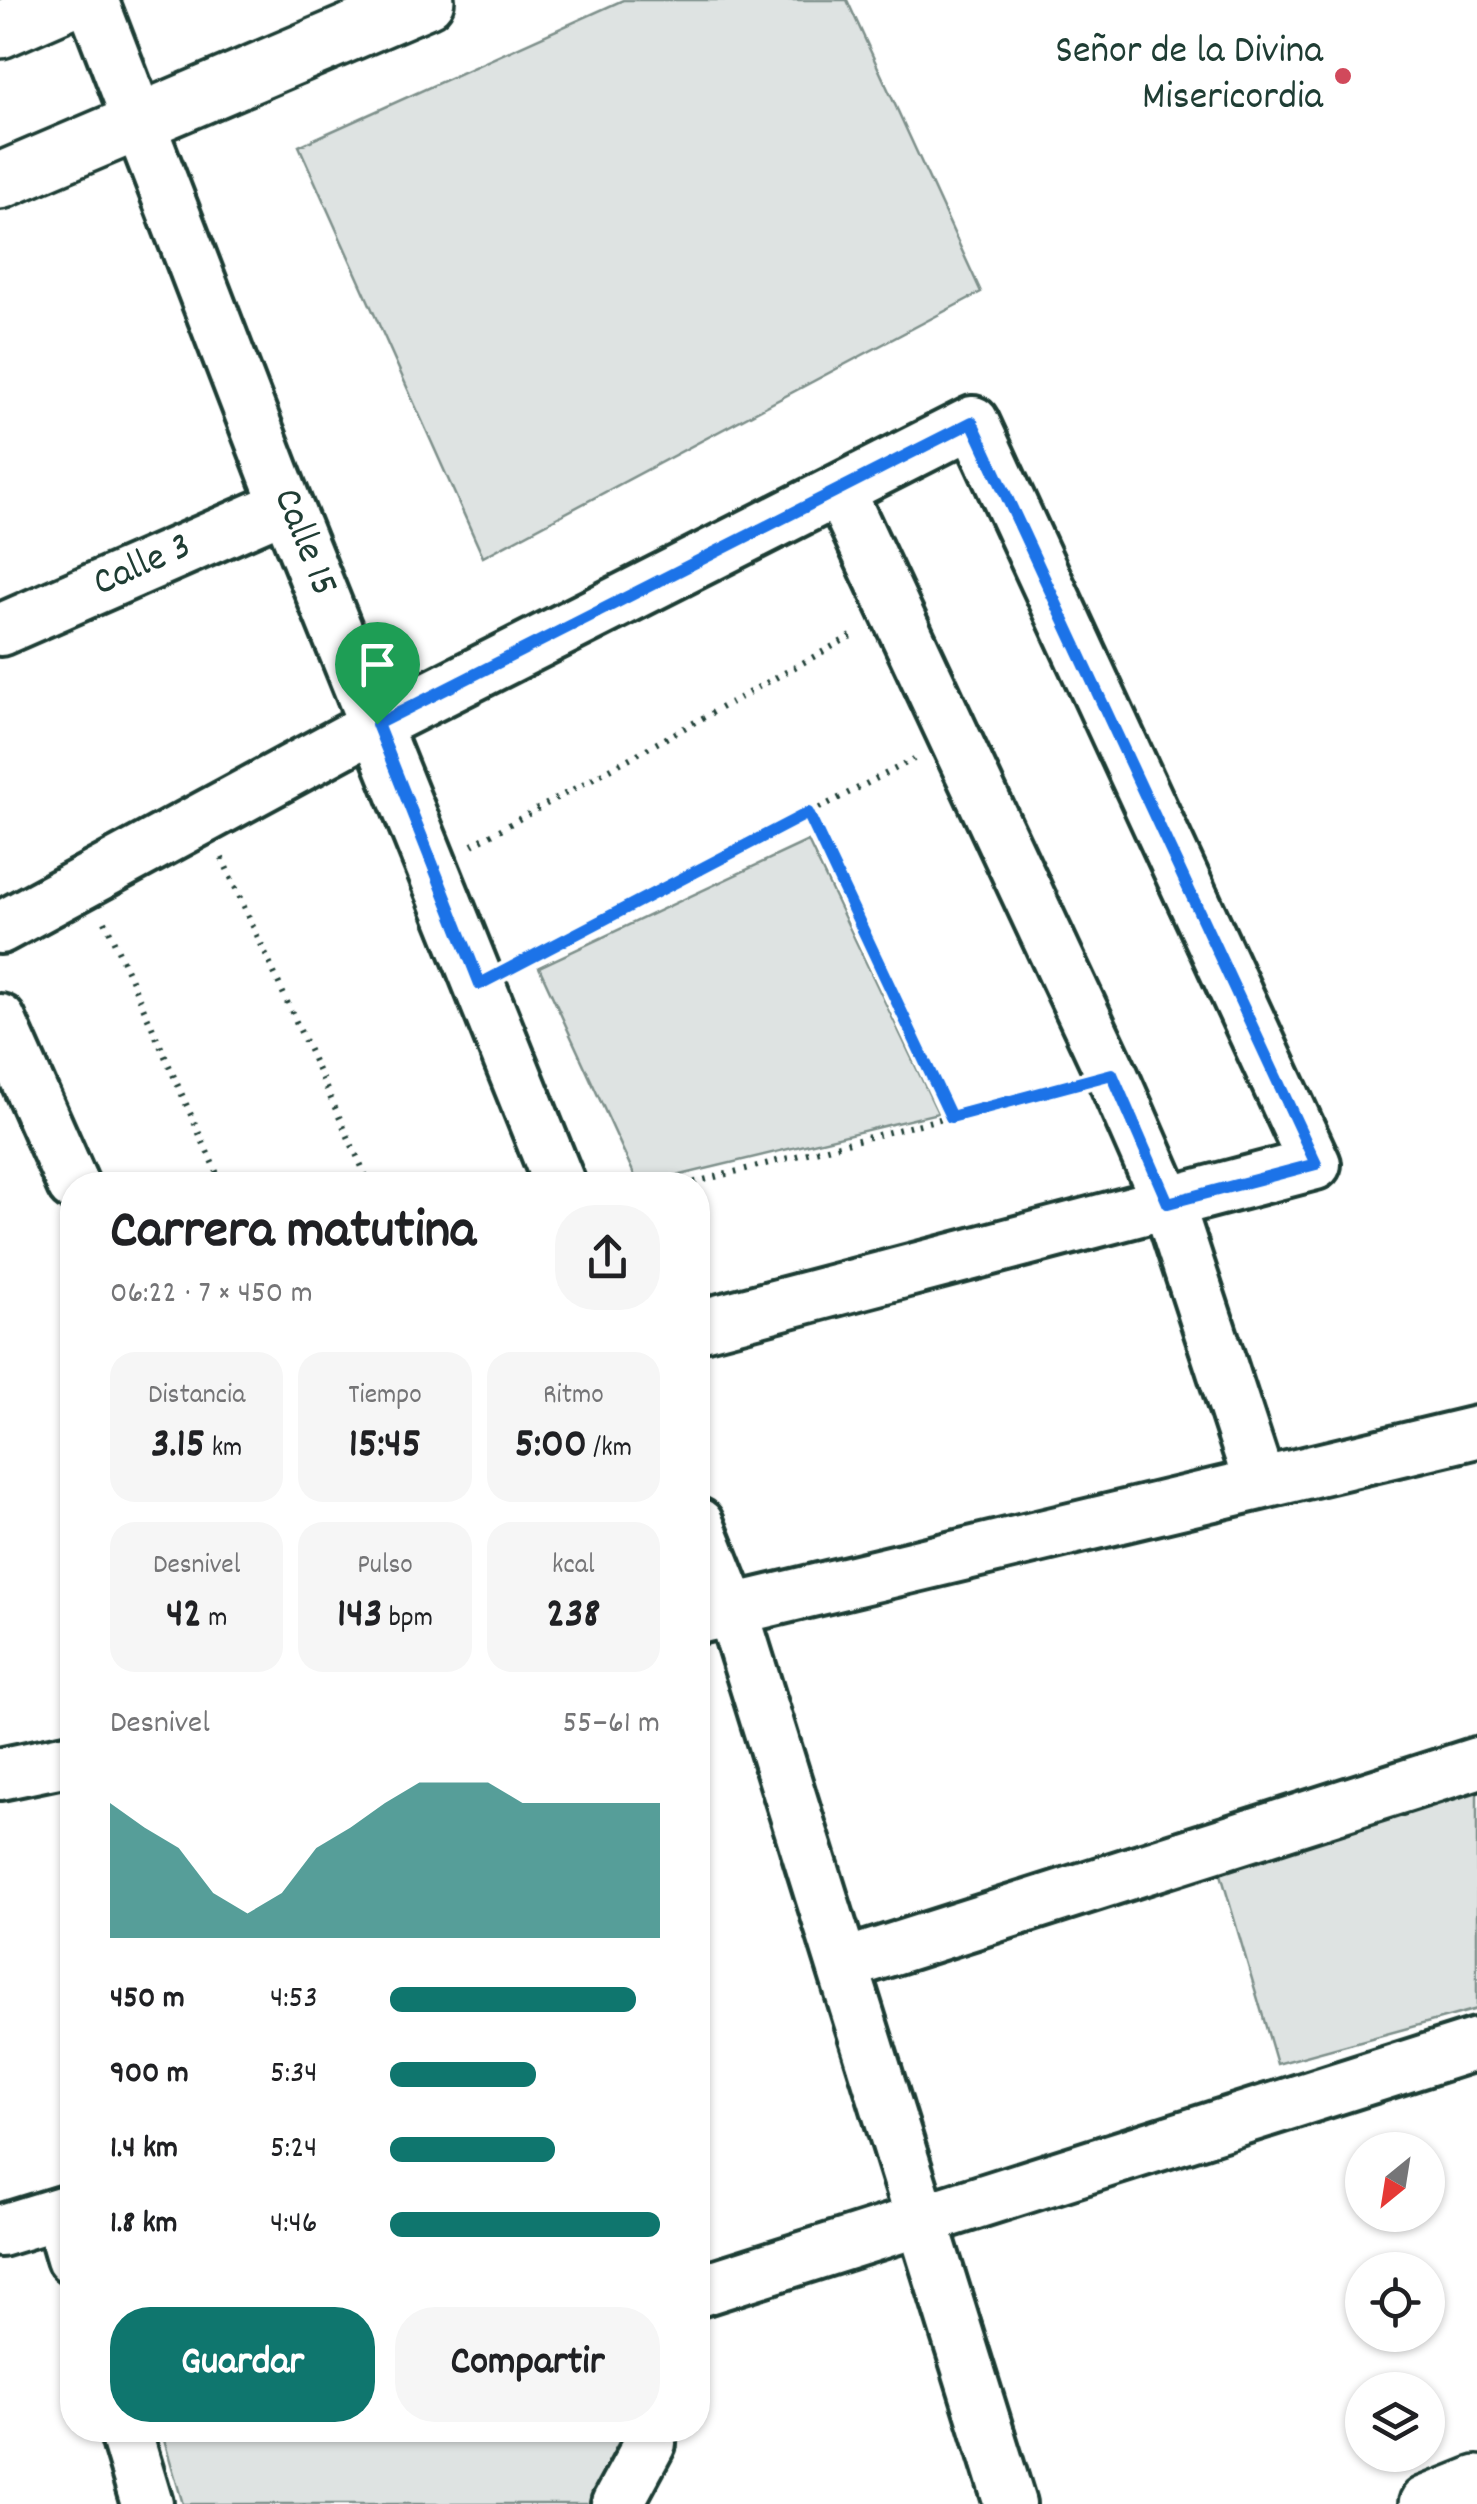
<!DOCTYPE html>
<html lang="es">
<head>
<meta charset="utf-8">
<style>
  :root { --surface:#fff; --page:#f6f6f6; --text:#202124; --muted:#757577; --accent:#0f766e }
  body { margin:0; font-family:Dekko,sans-serif; background:var(--page); color:var(--text); height:100vh; display:flex; flex-direction:column; font-size:38px; white-space:nowrap }
  * { box-sizing:border-box; margin:0 }
  p { font-size:32px; color:var(--muted) }
  .icon { flex:none; width:55px; height:55px; fill:none; stroke:currentColor; stroke-width:2; stroke-linecap:round; stroke-linejoin:round }
  .map { position:relative; flex:1; overflow:hidden }
  .details { position:absolute; left:60px; top:1172px; width:650px; height:1270px; display:flex; flex-direction:column; background:var(--surface); border-radius:40px; box-shadow:0 2px 8px #0004 }
  .details>* { flex:none }
  .needle { width:65px; rotate:210deg }
  .tools { position:absolute; left:1345px; top:2132px; display:grid; gap:20px }
  .tools a { display:grid; place-items:center; width:100px; height:100px; border-radius:50%; background:var(--surface); box-shadow:0 2px 8px #0004; font-size:50px }
  .pin { position:absolute; display:grid; place-items:center; width:85px; height:85px; color:#fff; margin:-102px -42px; border-radius:50% 50% 50% 0; rotate:-45deg; box-shadow:0 0 10px #0007 }
  .pin .icon { rotate:45deg }
  .round { display:grid; place-items:center; flex:none; width:105px; height:105px; border-radius:40px; background:var(--page) }
  .summary { display:flex; align-items:center; justify-content:space-between; height:170px; padding:0 50px }
  h1 { font-size:55px; font-weight:700; line-height:75px }
  .metrics { display:grid; grid-template-columns:repeat(3,1fr); gap:15px; height:170px; padding:10px 50px }
  .metrics div { display:grid; align-content:center; border-radius:25px; background:var(--page); text-align:center }
  .metrics b { font-size:42px; font-weight:700 }
  .metrics small { font-size:28px; font-weight:400 }
  .metrics p { font-size:28px }
  .chart { height:280px; padding:20px 50px }
  .chart p { display:flex; justify-content:space-between }
  .chart svg { width:100%; height:180px; margin-top:10px; fill:var(--accent); opacity:.7 }
  .action { display:flex; gap:20px; margin-top:auto; padding:20px 50px }
  .action a { flex:1; height:115px; border-radius:40px; background:var(--accent); color:#fff; font-size:40px; font-weight:700; line-height:115px; text-align:center }
  .action a+a { background:var(--page); color:var(--text) }
  ul { padding:0 50px; list-style:none; font-size:32px }
  li { display:grid; grid-template-columns:160px 120px 1fr; align-items:center; height:75px }
  li i { height:25px; border-radius:12px; background:var(--accent) }
  .map>svg:first-child { display:block }
  .green { fill:#dee3e2; stroke:#7e908b; stroke-width:2.5 }
  .lines { fill:none; stroke-linecap:round; stroke-linejoin:round }
  .street-casing { stroke:#1f3d34; stroke-width:58 }
  .secondary-casing { stroke:#1f3d34; stroke-width:62 }
  .path { stroke:#1f3d34; stroke-width:6; stroke-dasharray:2.5 8; stroke-linecap:butt }
  .street { stroke:#fff; stroke-width:50 }
  .secondary { stroke:#fff; stroke-width:55 }
  .route-casing { stroke:#fff; stroke-width:20 }
  .route { stroke:#1a73e8; stroke-width:12 }
  .poi-dot { fill:#d1495b; stroke:#fff; stroke-width:4 }
  .labels { text-anchor:middle; dominant-baseline:central; stroke-width:9; stroke-linejoin:round; paint-order:stroke }
  .poi-label { font-size:40px; fill:#1f3d34; stroke:#fff; text-anchor:end }
  .street-label { font-size:40px; fill:#1f3d34; stroke:#fff }
</style>
</head>
<body>
<div class="map">
<svg width="1477" height="2504" viewBox="0 0 1477 2504">
  <rect width="100%" height="100%" fill="#fff"/>
  <filter id="ink" filterUnits="userSpaceOnUse"><feTurbulence type="fractalNoise" baseFrequency=".01" numOctaves="2"/><feDisplacementMap in="SourceGraphic" scale="20" xChannelSelector="R" yChannelSelector="G"/><feConvolveMatrix kernelMatrix="1 2 1 2 8 2 1 2 1" color-interpolation-filters="sRGB"/></filter>
  <g filter="url(#ink)">
    <path class="green" d="M 623,0 L 847,0 L 981,292 L 483,557 L 299,146 Z
      M 808,841 L 938,1113 L 639,1185 L 539,967 Z
      M 1477,1763 L 1477,2009 L 1277,2064 L 1213,1847 Z
      M 161,2430 L 644,2430 L 609,2504 L 183,2504 Z"/>
    <g class="lines">
      <defs>
        <path id="street" d="M 92,0 L 286,505 L 560,1185
          M 839,490 L 1112,1075 L 1168,1203 L 1260,1484
          M 0,630 L 286,505
          M 0,928 L 377,724 L 973,422 L 1315,1164 L 698,1326
          M 0,1020 L 73,1185
          M 698,1524 L 732,1609 L 1010,2504
          M 698,1618 L 1477,1432
          M 0,1774 L 72,1759
          M 843,1965 L 1477,1763
          M 59,2213 L 72,2258
          M 0,2231 L 72,2209
          M 698,2291 L 1477,2044
          M 125,2430 L 147,2504
          M 617,2504 L 650,2443 L 646,2430"/>
        <path id="secondary" d="M 0,30 L 69,0
          M 0,181 L 426,0
          M 1427,2504 L 1477,2484"/>
      </defs>
      <use href="#street" class="street-casing"/>
      <use href="#secondary" class="secondary-casing"/>
      <path class="path" d="M 808,813 L 951,1117
        M 472,845 L 855,634
        M 222,858 L 370,1185
        M 105,921 L 222,1185
        M 521,963 L 914,759
        M 684,1185 L 1067,1086"/>
      <use href="#street" class="street"/>
      <use href="#secondary" class="secondary"/>
    </g>
  </g>
  <g class="lines" filter="url(#ink)">
    <defs>
      <path id="route" d="M 972,422 L 1316,1164 L 1168,1203 L 1112,1074 L 951,1117 L 808,813 L 480,984 L 377,724 Z"/>
    </defs>
    <use href="#route" class="route-casing"/>
    <use href="#route" class="route"/>
  </g>
  <circle class="poi-dot" cx="1343" cy="76" r="10"/>
  <g class="labels">
    <g class="poi-label">
      <text x="1323" y="53">Señor de la Divina<tspan x="1323" dy="46">Misericordia</tspan></text>
    </g>
    <g class="street-label">
      <text transform="translate(303 543) rotate(68)">Calle 15</text>
      <text transform="translate(143 567) rotate(-24)">Calle 3</text>
    </g>
  </g>
</svg>
<div class="tools">
<a><svg class="needle" viewBox="-14 -14 28 28"><path d="M0-13l5 13h-10z" fill="#e53935"/><path d="M0 13l5-13h-10z" fill="#757577"/></svg></a>
<a><svg class="icon" aria-label="locate" viewBox="0 0 24 24"><circle cx="12" cy="12" r="6"/><path d="M12 2v4M12 18v4M2 12h4M18 12h4"/></svg></a>
<a><svg class="icon" aria-label="layers" viewBox="0 0 24 24"><path d="M12 4l9 5-9 5-9-5zM3 14l9 5 9-5"/></svg></a>
</div>
<div class="pin" style="left:377px;top:724px;background:#1e9e55"><svg class="icon" aria-label="arrive" viewBox="0 0 24 24"><path d="M6 21V4h12l-3 4 3 4H6"/></svg></div>
<section class="details">
<div class="summary"><div><h1>Carrera matutina</h1><p>06:22 · 7 × 450 m</p></div><a class="round"><svg class="icon" aria-label="share" viewBox="0 0 24 24"><path d="M12 15V3M7 8l5-5 5 5M5 13v7h14v-7"/></svg></a></div>
<div class="metrics">
<div><p>Distancia</p><b>3.15<small> km</small></b></div>
<div><p>Tiempo</p><b>15:45</b></div>
<div><p>Ritmo</p><b>5:00<small> /km</small></b></div>
</div>
<div class="metrics">
<div><p>Desnivel</p><b>42<small> m</small></b></div>
<div><p>Pulso</p><b>143<small> bpm</small></b></div>
<div><p>kcal</p><b>238</b></div>
</div>
<div class="chart"><p><span>Desnivel</span>55–61 m</p>
<svg viewBox="0 0 160 44" preserveAspectRatio="none"><path d="M0 44V11L10 17L20 22L30 33L40 38L50 33L60 22L70 17L80 11L90 6L100 6L110 6L120 11L130 11L140 11L150 11L160 11V44z"/></svg>
</div>
<ul>
<li><b>450 m</b>4:53<i style="width:91%"></i></li>
<li><b>900 m</b>5:34<i style="width:54%"></i></li>
<li><b>1.4 km</b>5:24<i style="width:61%"></i></li>
<li><b>1.8 km</b>4:46<i style="width:100%"></i></li>
</ul>
<div class="action"><a>Guardar</a><a>Compartir</a></div>
</section>
</div>
</body>
</html>
